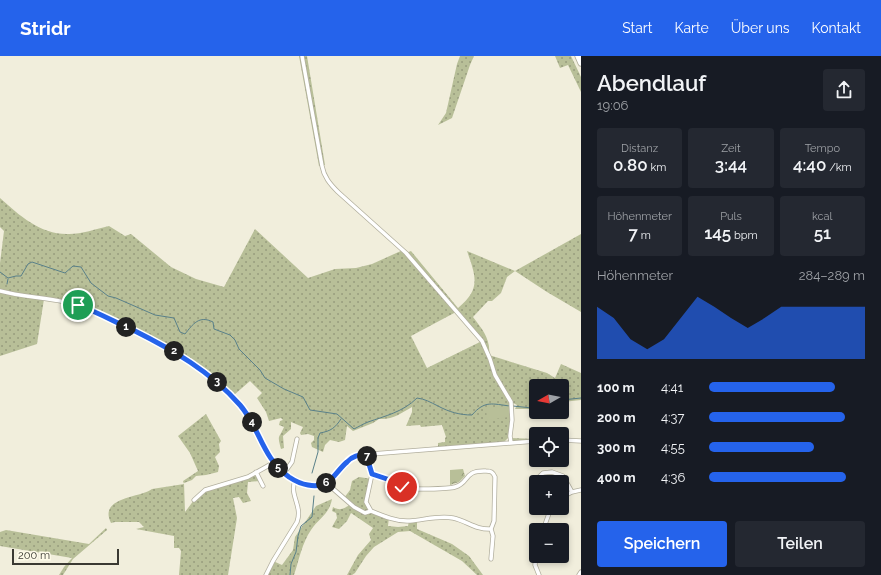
<!DOCTYPE html>
<html lang="de">
<head>
<meta charset="utf-8">
<style>
  :root { --surface:#171b24; --page:#242831; --text:#f1f3f6; --muted:#9ea1a6; --accent:#2563eb }
  body { margin:0; font-family:Raleway,sans-serif; background:var(--page); color:var(--text); height:100vh; display:flex; flex-direction:column; font-size:15px; white-space:nowrap }
  * { box-sizing:border-box; margin:0 }
  p { font-size:13px; color:var(--muted) }
  .icon { flex:none; width:22px; height:22px; fill:none; stroke:currentColor; stroke-width:2; stroke-linecap:round; stroke-linejoin:round }
  .map { position:relative; flex:1; overflow:hidden }
  .sheet { display:flex; flex-direction:column; background:var(--surface); width:300px }
  .sheet>* { flex:none }
  .needle { width:26px; rotate:261deg }
  .fabs { position:absolute; left:529px; top:323px; display:grid; gap:8px }
  .fabs a { display:grid; place-items:center; width:40px; height:40px; border-radius:4px; background:var(--surface); box-shadow:0 2px 6px #0003; font-size:20px }
  .scale { position:absolute; left:12px; bottom:10px; width:107px; box-sizing:border-box; padding-left:4px; border:2px solid #3a3932; border-top:0; font-size:11px; line-height:14px; white-space:nowrap; color:#3a3932; -webkit-text-stroke:3px #fefbe9; paint-order:stroke }
  .pin { position:absolute; display:grid; place-items:center; width:34px; height:34px; color:#fff; margin:-17px; border:2px solid #fff; border-radius:50%; box-shadow:0 1px 4px #0007 }
  .km { position:absolute; width:20px; height:20px; margin:-10px; border-radius:50%; background:#222; color:#fff; font-size:11px; line-height:20px; text-align:center }
  .round { display:grid; place-items:center; flex:none; width:42px; height:42px; border-radius:4px; background:var(--page) }
  .head { display:flex; align-items:center; justify-content:space-between; height:68px; padding:0 16px }
  h1 { font-size:22px; font-weight:600; line-height:30px }
  .stats { display:grid; grid-template-columns:repeat(3,1fr); gap:6px; height:68px; padding:4px 16px }
  .stats div { display:grid; align-content:center; border-radius:4px; background:var(--page); text-align:center }
  .stats b { font-size:17px; font-weight:600 }
  .stats small { font-size:11px; font-weight:400 }
  .stats p { font-size:11px }
  .chart { height:112px; padding:8px 16px }
  .chart p { display:flex; justify-content:space-between }
  .chart svg { width:100%; height:72px; margin-top:4px; fill:var(--accent); opacity:.7 }
  .action { display:flex; gap:8px; margin-top:auto; padding:8px 16px }
  .action a { flex:1; height:46px; border-radius:4px; background:var(--accent); color:#fff; font-size:16px; font-weight:600; line-height:46px; text-align:center }
  .action a+a { background:var(--page); color:var(--text) }
  ul { padding:0 16px; list-style:none; font-size:13px }
  li { display:grid; grid-template-columns:64px 48px 1fr; align-items:center; height:30px }
  li i { height:10px; border-radius:5px; background:var(--accent) }
  header { display:flex; align-items:center; gap:24px; box-sizing:border-box; height:56px; padding:0 20px; background:var(--accent); color:#fff }
  header strong { font-size:19px }
  nav { display:flex; gap:22px; margin-inline-start:auto; font-size:14px }
  main { display:flex; flex:1; min-height:0 }
  .map>svg:first-child { display:block }
  .grass { fill:url(#grass-dots); fill-rule:evenodd }
  .forest { fill:url(#forest-crowns) }
  .pitch { fill:#b8bf98 }
  .lines { fill:none; stroke-linecap:round; stroke-linejoin:round }
  .stream { stroke:#598089; stroke-width:1 }
  .minor-casing { stroke:#b2af9e; stroke-width:5 }
  .highway-casing { stroke:#b2af9e; stroke-width:7 }
  .minor { stroke:#fff; stroke-width:3.5 }
  .highway { stroke:#fff; stroke-width:5.5 }
  .route-casing { stroke:#fff; stroke-width:8 }
  .route { stroke:#2563eb; stroke-width:5 }
</style>
</head>
<body>
<header>
<strong>Stridr</strong>
<nav><a>Start</a><a>Karte</a><a>Über uns</a><a>Kontakt</a></nav>
</header>
<main>
<div class="map">
<svg width="581" height="519" viewBox="0 0 581 519">
  <defs>
    <pattern id="grass-dots" width="8" height="8" patternUnits="userSpaceOnUse"><rect width="8" height="8" fill="#b8bf98"/><path d="M2 2h.1M6 6h.1" fill="none" stroke="#979c7d" stroke-width="1.8" stroke-linecap="round"/></pattern>
    <pattern id="forest-crowns" width="20" height="18" patternUnits="userSpaceOnUse"><rect width="20" height="18" fill="#b8bf98"/><path d="M2 6a3 3 0 1 1 6 0M12 15a3 3 0 1 1 6 0" fill="none" stroke="#979c7d"/></pattern>
  </defs>
  <rect width="100%" height="100%" fill="#f1eedc"/>
  <path class="grass" d="M 299,0 L 307,0 L 325,109 L 319,110 Z
    M 460,0 L 474,0 L 470,9 L 452,62 L 438,69 L 446,57 L 457,8 Z
    M 555,0 L 571,0 L 581,21 L 581,36 L 568,9 L 560,12 Z
    M 0,142 C 20,160 41,179 69,178 C 82,178 96,173 109,170 L 125,180 L 131,178 L 171,211 L 196,223 L 224,231 L 255,173 L 308,222 L 335,213 L 356,212 L 372,208 L 403,194 L 406,197 L 411,195 L 458,252 C 481,233 476,221 467,195 L 515,215 L 581,178 L 581,256 L 547,236 L 515,215 L 507,221 L 501,237 L 492,245 L 488,245 L 473,261 C 482,273 491,283 489,299 L 547,317 L 555,322 L 561,308 L 581,317 L 581,344 L 562,346 L 562,330 L 536,330 L 536,353 L 515,353 L 517,349 L 511,346 L 511,382 L 536,383 L 536,385 L 507,387 L 509,381 L 504,386 L 438,391 L 438,387 L 445,386 L 445,382 L 446,381 L 442,369 L 421,371 L 420,369 L 406,370 L 412,356 L 412,351 C 401,357 393,364 379,363 L 373,367 L 353,375 L 347,370 L 345,384 L 339,386 L 330,384 L 325,389 L 323,396 L 312,391 L 311,387 L 314,384 L 314,380 L 308,378 L 301,379 L 300,377 L 303,371 L 291,366 L 291,373 L 283,380 L 284,392 L 281,393 C 277,378 279,383 284,371 L 279,369 L 280,365 L 283,364 L 281,362 L 269,365 L 266,356 L 257,342 L 262,337 L 250,325 L 234,339 L 231,339 L 203,313 L 170,293 L 78,249 L 44,243 L 37,288 L 0,300 L 0,207 L 4,175 L 0,171 ZM 456,256 L 482,285 L 427,312 L 411,280 Z
    M 206,358 L 221,385 L 219,388 L 220,396 L 215,401 L 219,410 L 218,416 L 206,419 L 196,420 L 192,424 L 184,427 L 185,456 L 194,444 L 205,434 L 234,426 L 256,416 L 260,425 L 248,426 L 247,437 L 251,445 L 243,447 L 239,441 L 233,442 L 237,462 L 228,519 L 179,519 L 181,495 L 179,492 L 174,492 L 174,480 L 136,473 L 144,471 L 139,466 L 115,466 L 111,467 C 98,441 140,442 152,433 L 184,428 L 183,425 L 198,415 L 190,397 L 178,380 Z
    M 359,421 L 372,423 L 366,446 L 371,455 L 389,461 L 388,470 L 398,471 L 408,470 L 409,465 L 417,464 L 417,473 L 452,488 L 469,500 L 483,519 L 477,519 L 462,505 L 410,475 L 398,476 L 374,491 L 366,500 L 355,517 L 352,519 L 347,519 L 358,499 L 371,484 L 369,478 L 373,472 L 351,457 L 347,465 L 339,473 L 332,471 L 337,462 L 336,457 L 332,455 L 333,451 C 339,455 345,453 350,448 L 344,442 L 350,434 L 352,425 Z
    M 332,443 C 329,459 319,462 311,474 C 302,487 299,504 294,519 L 266,519 L 273,505 L 282,509 L 293,494 L 295,481 L 316,450 Z
    M 106,472 L 107,474 L 73,503 L 63,519 L 59,519 L 64,511 L 72,502 L 0,490 L 0,476 L 6,474 L 89,488 Z"/>
  <path class="forest" d="M 463,413 L 465,420 L 459,426 L 450,429 L 450,414 Z"/>
  <path class="pitch" d="M 507,350 L 509,361 L 487,364 L 486,352 Z"/>
  <g class="lines">
    <path class="stream" d="M 0,216 L 8,222 L 16,220 L 21,220 L 28,208 L 32,206 L 65,217 L 73,210 L 81,211 L 91,227 L 108,240 L 116,242 L 155,259 L 174,262 L 180,276 L 185,278 C 193,268 199,259 213,266 L 214,273 L 230,279 L 235,284 L 239,293 L 260,314 L 265,322 L 284,333 L 303,341 L 310,354 L 337,358 L 354,373 C 358,371 363,368 368,366 C 385,360 403,356 417,342 C 425,343 430,346 438,350 C 449,356 460,359 472,359 C 485,344 492,348 510,350
      M 7,228 L 8,223
      M 562,344 L 581,342
      M 513,350 L 532,352 L 536,351
      M 312,417 L 318,396 L 318,382 L 320,377 C 331,375 335,372 341,363
      M 290,519 L 291,508 L 296,496 L 298,480 L 301,470 L 312,461 L 314,440"/>
    <defs>
      <path id="minor" d="M 302,0 L 322,110 C 324,121 330,128 338,136 L 406,197 L 482,285 L 490,303 L 495,319 L 511,346 L 512,364 L 510,380 L 511,387
        M 0,235 C 22,241 44,241 65,246 C 87,251 107,261 127,271 C 153,284 180,296 203,314 C 211,320 218,327 226,334 C 236,343 246,354 253,366 C 256,373 259,381 262,388 C 270,405 284,422 302,428 C 334,439 335,406 359,399 L 536,385
        M 562,384 L 581,385
        M 366,398 L 372,418 L 366,446 L 371,455 C 383,460 397,466 410,465 C 424,464 439,459 453,462 C 467,465 476,474 491,473
        M 256,416 L 263,430
        M 284,417 L 292,406 L 297,383
        M 372,418 C 383,422 393,428 403,432 C 410,434 448,433 455,431 C 470,427 463,414 486,415 C 491,415 493,416 495,421 L 494,465 L 491,473 L 493,480 L 491,503
        M 536,424 L 543,417 L 552,416 L 563,420 L 572,436
        M 330,425 L 331,431 L 354,451 L 365,457 L 371,455
        M 562,441 L 572,436 L 581,434
        M 194,444 L 205,434 L 248,421 L 273,407
        M 543,474 L 551,452
        M 536,497 L 535,509 L 539,519
        M 266,519 L 273,505 L 297,466 C 303,450 289,439 295,425
        M 579,519 L 581,516"/>
      <path id="highway" d="M 578,0 L 581,7"/>
    </defs>
    <use href="#minor" class="minor-casing"/>
    <use href="#highway" class="highway-casing"/>
    <use href="#minor" class="minor"/>
    <use href="#highway" class="highway"/>
  </g>
  <g class="lines">
    <defs>
      <path id="route" d="M 78,249 C 97,256 115,266 133,274 C 173,294 210,315 240,349 C 260,372 262,402 289,421 C 295,425 301,428 308,429 C 331,433 333,418 347,406 C 352,400 359,399 366,398 L 372,418 L 387,423 L 402,431"/>
    </defs>
    <use href="#route" class="route-casing"/>
    <use href="#route" class="route"/>
  </g>
</svg>
<div class="fabs">
<a><svg class="needle" viewBox="-14 -14 28 28"><path d="M0-13l5 13h-10z" fill="#e53935"/><path d="M0 13l5-13h-10z" fill="#9ea1a6"/></svg></a>
<a><svg class="icon" aria-label="locate" viewBox="0 0 24 24"><circle cx="12" cy="12" r="6"/><path d="M12 2v4M12 18v4M2 12h4M18 12h4"/></svg></a>
<a>+</a>
<a>−</a>
</div>
<div class="scale">200 m</div>
<div class="pin" style="left:78px;top:249px;background:#1e9e55"><svg class="icon" aria-label="arrive" viewBox="0 0 24 24"><path d="M6 21V4h12l-3 4 3 4H6"/></svg></div>
<div class="pin" style="left:402px;top:431px;background:#d93025"><svg class="icon" aria-label="check" viewBox="0 0 24 24"><path d="M5 12l5 5 9-10"/></svg></div>
<b class="km" style="left:126px;top:271px">1</b>
<b class="km" style="left:174px;top:295px">2</b>
<b class="km" style="left:217px;top:326px">3</b>
<b class="km" style="left:252px;top:366px">4</b>
<b class="km" style="left:278px;top:412px">5</b>
<b class="km" style="left:326px;top:427px">6</b>
<b class="km" style="left:367px;top:400px">7</b>
</div>
<section class="sheet">
<div class="head"><div><h1>Abendlauf</h1><p>19:06</p></div><a class="round"><svg class="icon" aria-label="share" viewBox="0 0 24 24"><path d="M12 15V3M7 8l5-5 5 5M5 13v7h14v-7"/></svg></a></div>
<div class="stats">
<div><p>Distanz</p><b>0.80<small> km</small></b></div>
<div><p>Zeit</p><b>3:44</b></div>
<div><p>Tempo</p><b>4:40<small> /km</small></b></div>
</div>
<div class="stats">
<div><p>Höhenmeter</p><b>7<small> m</small></b></div>
<div><p>Puls</p><b>145<small> bpm</small></b></div>
<div><p>kcal</p><b>51</b></div>
</div>
<div class="chart"><p><span>Höhenmeter</span>284–289 m</p>
<svg viewBox="0 0 160 44" preserveAspectRatio="none"><path d="M0 44V12L10 19L20 32L30 38L40 32L50 19L60 6L70 12L80 19L90 25L100 19L110 12L120 12L130 12L140 12L150 12L160 12V44z"/></svg>
</div>
<ul>
<li><b>100 m</b>4:41<i style="width:81%"></i></li>
<li><b>200 m</b>4:37<i style="width:87%"></i></li>
<li><b>300 m</b>4:55<i style="width:67%"></i></li>
<li><b>400 m</b>4:36<i style="width:88%"></i></li>
</ul>
<div class="action"><a>Speichern</a><a>Teilen</a></div>
</section>
</main>
</body>
</html>
